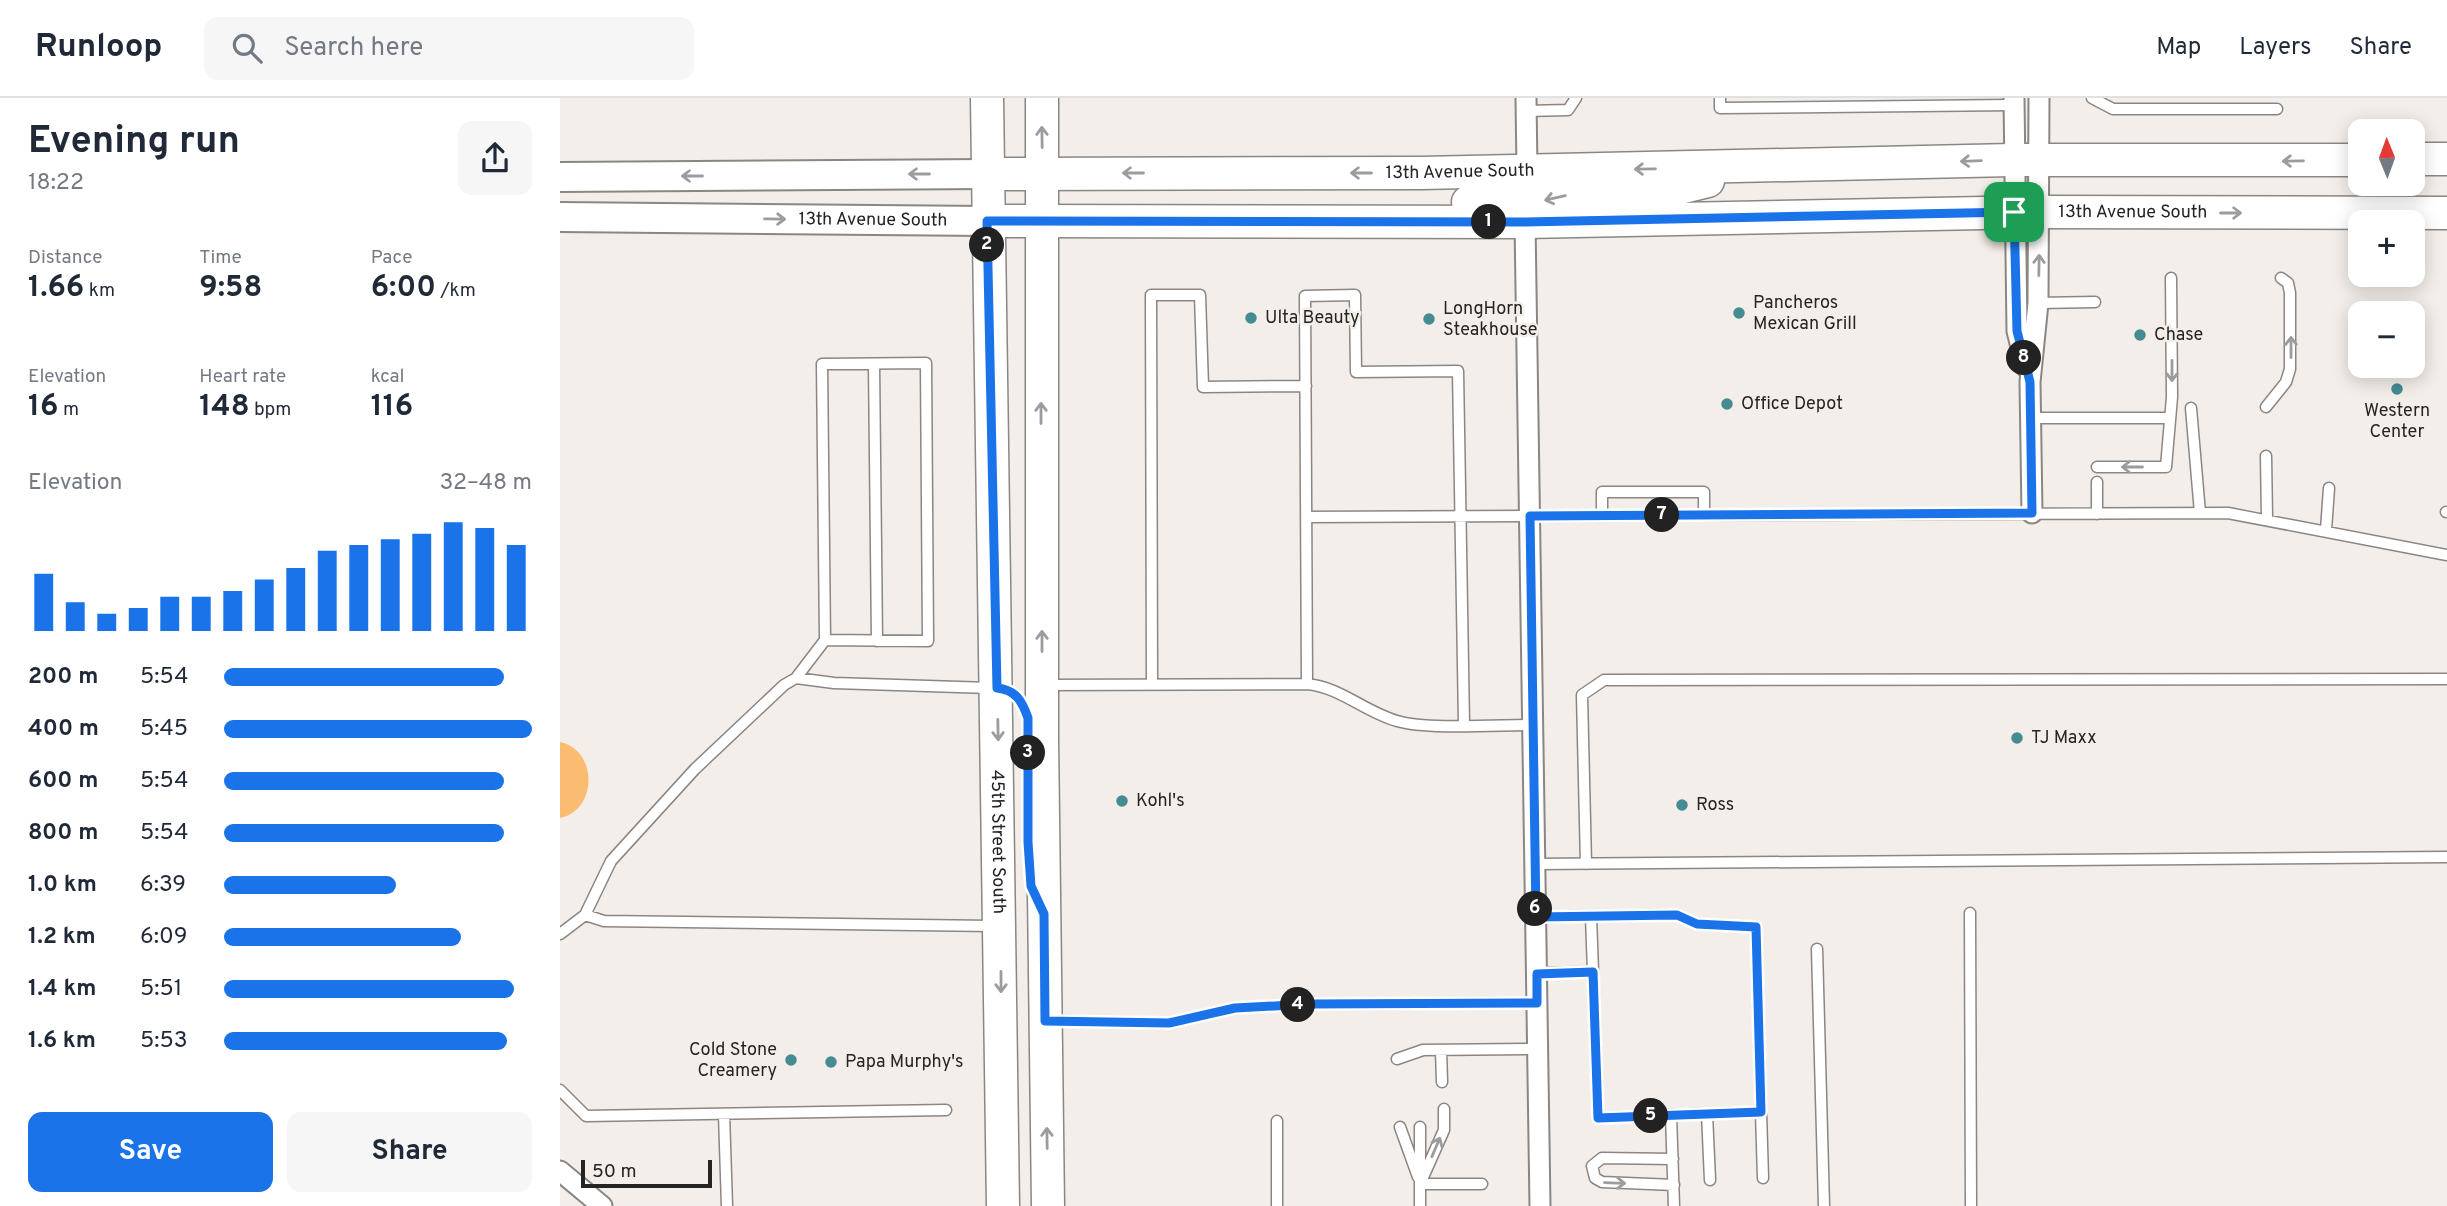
<!DOCTYPE html>
<html lang="en">
<head>
<meta charset="utf-8">
<style>
  :root { --surface:#fff; --page:#f6f6f7; --text:#1f2937; --muted:#747a83; --line:#e0e1e3; --accent:#1a73e8 }
  body { margin:0; font-family:Overpass,sans-serif; background:var(--page); color:var(--text); height:100vh; display:flex; flex-direction:column; font-size:26px; white-space:nowrap }
  * { box-sizing:border-box; margin:0 }
  p { font-size:23px; color:var(--muted) }
  .icon { flex:none; width:38px; height:38px; fill:none; stroke:currentColor; stroke-width:2; stroke-linecap:round; stroke-linejoin:round }
  .map { position:relative; flex:1; overflow:hidden }
  .drawer { display:flex; flex-direction:column; background:var(--surface); width:560px }
  .drawer>* { flex:none }
  .needle { width:46px; rotate:359deg }
  .buttons { position:absolute; left:1788px; top:21px; display:grid; gap:14px }
  .buttons a { display:grid; place-items:center; width:77px; height:77px; border-radius:14px; background:var(--surface); box-shadow:0 4px 18px #0003; font-size:35px }
  .scale { position:absolute; left:21px; bottom:18px; width:131px; box-sizing:border-box; padding-left:7px; border:4px solid #262422; border-top:0; font-size:19px; line-height:24px; white-space:nowrap; color:#262422; -webkit-text-stroke:5px #f3eee9; paint-order:stroke }
  .pin { position:absolute; display:grid; place-items:center; width:60px; height:60px; color:#fff; margin:-30px; border-radius:14px; box-shadow:0 4px 10px #0006 }
  .km { position:absolute; width:35px; height:35px; margin:-18px; border-radius:50%; background:#222; color:#fff; font-size:19px; line-height:35px; text-align:center }
  .round { display:grid; place-items:center; flex:none; width:74px; height:74px; border-radius:14px; background:var(--page) }
  .head { display:flex; align-items:center; justify-content:space-between; height:119px; padding:0 28px }
  h1 { font-size:38px; font-weight:700; line-height:52px }
  .metrics { display:grid; grid-template-columns:repeat(3,1fr); gap:10px; height:119px; padding:7px 28px }
  .metrics div { display:grid; align-content:center }
  .metrics b { font-size:30px; font-weight:700 }
  .metrics small { font-size:19px; font-weight:400 }
  .metrics p { font-size:19px }
  .chart { height:196px; padding:14px 28px }
  .chart p { display:flex; justify-content:space-between }
  .chart svg { width:100%; height:126px; margin-top:7px; stroke:var(--accent); stroke-width:6 }
  .action { display:flex; gap:14px; margin-top:auto; padding:14px 28px }
  .action a { flex:1; height:80px; border-radius:14px; background:var(--accent); color:#fff; font-size:28px; font-weight:700; line-height:80px; text-align:center }
  .action a+a { background:var(--page); color:var(--text) }
  ul { padding:0 28px; list-style:none; font-size:23px }
  li { display:grid; grid-template-columns:112px 84px 1fr; align-items:center; height:52px }
  li i { height:18px; border-radius:9px; background:var(--accent) }
  header { display:flex; align-items:center; gap:42px; box-sizing:border-box; height:98px; padding:0 35px; background:var(--surface); border-bottom:2px solid var(--line) }
  header strong { font-size:33px }
  nav { display:flex; gap:38px; margin-inline-start:auto; font-size:24px }
  .search { width:490px; height:63px; background:var(--page); display:flex; align-items:center; gap:18px; box-sizing:border-box; padding:0 24px; border-radius:14px; color:var(--muted); font-size:26px }
  main { display:flex; flex:1; min-height:0 }
  .map>svg:first-child { display:block }
  .water { fill:#fabc70 }
  .lines { fill:none; stroke-linecap:round; stroke-linejoin:round }
  .service-casing { stroke:#8b8682; stroke-width:13 }
  .minor-casing { stroke:#8b8682; stroke-width:23 }
  .secondary-casing { stroke:#8b8682; stroke-width:32 }
  .primary-casing { stroke:#8b8682; stroke-width:35 }
  .service { stroke:#fff; stroke-width:10 }
  .minor { stroke:#fff; stroke-width:19 }
  .secondary { stroke:#fff; stroke-width:28 }
  .primary { stroke:#fff; stroke-width:32 }
  .oneway { stroke:#9d9c9c }
  .route-casing { stroke:#fff; stroke-width:14 }
  .route { stroke:#1a73e8; stroke-width:9 }
  .poi-dot { fill:#458c92; stroke:#f3eee9; stroke-width:2.5 }
  .labels { text-anchor:middle; dominant-baseline:central; stroke-width:5; stroke-linejoin:round; paint-order:stroke }
  .street-label { font-size:18px; fill:#262422; stroke:#f3eee9 }
  .poi-label { font-size:18px; fill:#262422; stroke:#f3eee9; text-anchor:start }
</style>
</head>
<body>
<header>
<strong>Runloop</strong>
<div class="search"><svg class="icon" aria-label="search" viewBox="0 0 24 24"><circle cx="10" cy="10" r="6"/><path d="M15 15l6 6"/></svg>Search here</div>
<nav><a>Map</a><a>Layers</a><a>Share</a></nav>
</header>
<main>
<section class="drawer">
<div class="head"><div><h1>Evening run</h1><p>18:22</p></div><a class="round"><svg class="icon" aria-label="share" viewBox="0 0 24 24"><path d="M12 15V3M7 8l5-5 5 5M5 13v7h14v-7"/></svg></a></div>
<div class="metrics">
<div><p>Distance</p><b>1.66<small> km</small></b></div>
<div><p>Time</p><b>9:58</b></div>
<div><p>Pace</p><b>6:00<small> /km</small></b></div>
</div>
<div class="metrics">
<div><p>Elevation</p><b>16<small> m</small></b></div>
<div><p>Heart rate</p><b>148<small> bpm</small></b></div>
<div><p>kcal</p><b>116</b></div>
</div>
<div class="chart"><p><span>Elevation</span>32–48 m</p>
<svg viewBox="0 0 160 44" preserveAspectRatio="none"><path d="M5 44V24M15 44V34M25 44V38M35 44V36M45 44V32M55 44V32M65 44V30M75 44V26M85 44V22M95 44V16M105 44V14M115 44V12M125 44V10M135 44V6M145 44V8M155 44V14"/></svg>
</div>
<ul>
<li><b>200 m</b>5:54<i style="width:91%"></i></li>
<li><b>400 m</b>5:45<i style="width:100%"></i></li>
<li><b>600 m</b>5:54<i style="width:91%"></i></li>
<li><b>800 m</b>5:54<i style="width:91%"></i></li>
<li><b>1.0 km</b>6:39<i style="width:56%"></i></li>
<li><b>1.2 km</b>6:09<i style="width:77%"></i></li>
<li><b>1.4 km</b>5:51<i style="width:94%"></i></li>
<li><b>1.6 km</b>5:53<i style="width:92%"></i></li>
</ul>
<div class="action"><a>Save</a><a>Share</a></div>
</section>
<div class="map">
<svg width="1887" height="1108" viewBox="0 0 1887 1108">
  <rect width="100%" height="100%" fill="#f3eee9"/>
  <path class="water" d="M 0,644 C 38,652 38,712 0,720 Z"/>
  <g class="lines">
    <defs>
      <path id="service" d="M 1160,0 L 1160,10 L 1452,7
        M 1532,0 L 1553,11 L 1717,11
        M 966,13 L 1008,12 L 1016,0
        M 1478,205 L 1535,204
        M 314,266 L 317,543
        M 1706,309 L 1726,284 L 1730,271 L 1730,195 L 1728,185 L 1721,180
        M 1631,310 L 1640,415
        M 1470,320 L 1610,320
        M 1706,358 L 1707,420
        M 1537,369 L 1606,369 L 1612,299 L 1611,180
        M 1537,384 L 1537,416
        M 1886,414 L 1887,414
        M 1042,417 L 1042,394 L 1144,394 L 1144,417
        M 746,419 L 1668,415 L 1887,457
        M 1766,432 L 1769,390
        M 236,580 L 265,542 L 368,543 L 366,265 L 262,266 L 265,542
        M 747,586 L 745,198 L 795,197 L 796,274 L 898,273 L 904,626
        M 485,587 L 747,586 C 780,589 805,614 837,623 C 867,632 938,627 973,627
        M 592,587 L 591,197 L 640,197 L 643,289 L 746,288
        M 975,766 L 1887,759
        M 1026,766 L 1022,597 L 1044,582 L 1887,581
        M 1410,815 L 1411,1108
        M 25,817 L 51,763 L 135,671 L 224,587 L 236,580 L 274,585 L 430,590
        M 976,819 L 1031,818
        M 0,836 L 25,817 L 44,823 L 433,828
        M 1257,851 L 1264,1108
        M 1033,874 L 1031,818 L 1117,817 L 1137,826 L 1196,829 L 1201,1014
        M 977,875 L 1033,874 L 1038,1020 L 1111,1017 L 1114,1108
        M 489,923 L 609,925 L 675,910 L 751,906 L 977,905
        M 881,952 L 882,984
        M 837,961 L 863,952 L 978,951
        M 0,992 L 26,1018 L 386,1012
        M 164,1016 L 167,1108
        M 1147,1016 L 1150,1082
        M 1111,1017 L 1201,1014 L 1203,1080
        M 840,1029 L 858,1079
        M 860,1029 L 860,1108
        M 1113,1061 L 1042,1060 L 1032,1068 L 1035,1080 L 1042,1084 L 1114,1087
        M 860,1086 L 884,1032 L 884,1011
        M 860,1086 L 922,1086
        M 717,1108 L 717,1023"/>
      <path id="minor" d="M 966,0 L 967,73
        M 1454,0 L 1457,233 L 1466,269
        M 965,124 L 980,1108
        M 1472,415 L 1470,284 L 1478,205 L 1479,0
        M 0,1073 L 42,1108"/>
      <g id="secondary">
        <path d="M 0,79 L 428,76"/>
        <path id="s1" d="M 0,119 L 427,123"/>
      </g>
      <g id="primary">
        <path id="s2" d="M 427,0 L 443,1108"/>
        <path d="M 482,0 L 482,640 L 488,1108"/>
        <path d="M 1853,61 L 1887,61"/>
        <path id="s3" d="M 428,76 L 861,75 L 1452,62 L 1801,62"/>
        <path d="M 908,104 C 930,104 947,106 965,91 L 967,73"/>
        <path id="s4" d="M 427,123 L 965,124 L 1479,114 L 1887,115"/>
        <path d="M 965,124 L 976,106 L 991,100 L 1091,97 L 1148,83"/>
      </g>
    </defs>
    <use href="#service" class="service-casing"/>
    <use href="#minor" class="minor-casing"/>
    <use href="#secondary" class="secondary-casing"/>
    <use href="#primary" class="primary-casing"/>
    <use href="#service" class="service"/>
    <use href="#minor" class="minor"/>
    <use href="#secondary" class="secondary"/>
    <use href="#primary" class="primary"/>
  </g>
  <defs><path id="oneway-shaft" d="M-6 0H5M1.5-3L5.5 0L1.5 3" fill="none" stroke-width="1.6" stroke-linecap="round" stroke-linejoin="round" transform="scale(1.75)"/></defs>
  <g class="oneway">
    <use href="#oneway-shaft" transform="translate(482 39) rotate(-91)"/>
    <use href="#oneway-shaft" transform="translate(1411 63) rotate(178)"/>
    <use href="#oneway-shaft" transform="translate(1733 63) rotate(179)"/>
    <use href="#oneway-shaft" transform="translate(1085 71) rotate(179)"/>
    <use href="#oneway-shaft" transform="translate(573 75) rotate(-180)"/>
    <use href="#oneway-shaft" transform="translate(801 75) rotate(-180)"/>
    <use href="#oneway-shaft" transform="translate(359 76) rotate(180)"/>
    <use href="#oneway-shaft" transform="translate(132 78) rotate(180)"/>
    <use href="#oneway-shaft" transform="translate(995 100) rotate(167)"/>
    <use href="#oneway-shaft" transform="translate(1671 115)"/>
    <use href="#oneway-shaft" transform="translate(215 121) rotate(1)"/>
    <use href="#oneway-shaft" transform="translate(1479 167) rotate(-89)"/>
    <use href="#oneway-shaft" transform="translate(1731 249) rotate(-90)"/>
    <use href="#oneway-shaft" transform="translate(1612 273) rotate(90)"/>
    <use href="#oneway-shaft" transform="translate(481 315) rotate(-90)"/>
    <use href="#oneway-shaft" transform="translate(1572 369) rotate(180)"/>
    <use href="#oneway-shaft" transform="translate(482 543) rotate(-90)"/>
    <use href="#oneway-shaft" transform="translate(438 632) rotate(89)"/>
    <use href="#oneway-shaft" transform="translate(441 884) rotate(90)"/>
    <use href="#oneway-shaft" transform="translate(487 1040) rotate(-91)"/>
    <use href="#oneway-shaft" transform="translate(876 1049) rotate(-67)"/>
    <use href="#oneway-shaft" transform="translate(1055 1085) rotate(2)"/>
  </g>
  <g class="lines">
    <defs>
      <path id="route" d="M 1454,114 L 1457,233 L 1470,284 L 1472,415 L 970,418 L 976,819 L 1117,817 L 1137,826 L 1196,829 L 1201,1014 L 1038,1020 L 1033,874 L 977,876 L 977,905 L 751,906 L 675,910 L 609,925 L 485,923 L 484,816 L 471,788 L 468,744 L 468,620 C 462,603 456,592 437,590 L 427,123 L 965,124 Z"/>
    </defs>
    <use href="#route" class="route-casing"/>
    <use href="#route" class="route"/>
  </g>
  <g class="poi-dot">
    <circle cx="1179" cy="215" r="7"/>
    <circle cx="691" cy="220" r="7"/>
    <circle cx="869" cy="221" r="7"/>
    <circle cx="1580" cy="237" r="7"/>
    <circle cx="1837" cy="291" r="7"/>
    <circle cx="1167" cy="306" r="7"/>
    <circle cx="1457" cy="640" r="7"/>
    <circle cx="562" cy="703" r="7"/>
    <circle cx="1122" cy="707" r="7"/>
    <circle cx="231" cy="962" r="7"/>
    <circle cx="271" cy="964" r="7"/>
  </g>
  <g class="labels">
    <g class="street-label">
      <text stroke="none"><textPath href="#s3" startOffset="472">13th Avenue South</textPath></text>
      <text stroke="none"><textPath href="#s4" startOffset="1146">13th Avenue South</textPath></text>
      <text stroke="none"><textPath href="#s1" startOffset="313">13th Avenue South</textPath></text>
      <text stroke="none"><textPath href="#s2" startOffset="744">45th Street South</textPath></text>
    </g>
    <g class="poi-label">
      <text x="1193" y="205">Pancheros<tspan x="1193" dy="21">Mexican Grill</tspan></text>
      <text x="883" y="211">LongHorn<tspan x="883" dy="21">Steakhouse</tspan></text>
      <text x="705" y="220">Ulta Beauty</text>
      <text x="1594" y="237">Chase</text>
      <text x="1181" y="306">Office Depot</text>
      <text x="1837" y="313" text-anchor="middle">Western<tspan x="1837" dy="21">Center</tspan></text>
      <text x="1471" y="640">TJ Maxx</text>
      <text x="576" y="703">Kohl's</text>
      <text x="1136" y="707">Ross</text>
      <text x="217" y="952" text-anchor="end">Cold Stone<tspan x="217" dy="21">Creamery</tspan></text>
      <text x="285" y="964">Papa Murphy's</text>
    </g>
  </g>
</svg>
<div class="buttons">
<a><svg class="needle" viewBox="-14 -14 28 28"><path d="M0-13l5 13h-10z" fill="#e53935"/><path d="M0 13l5-13h-10z" fill="#747a83"/></svg></a>
<a>+</a>
<a>−</a>
</div>
<div class="scale">50 m</div>
<div class="pin" style="left:1454px;top:114px;background:#1e9e55"><svg class="icon" aria-label="arrive" viewBox="0 0 24 24"><path d="M6 21V4h12l-3 4 3 4H6"/></svg></div>
<b class="km" style="left:929px;top:124px">1</b>
<b class="km" style="left:427px;top:147px">2</b>
<b class="km" style="left:468px;top:655px">3</b>
<b class="km" style="left:738px;top:907px">4</b>
<b class="km" style="left:1091px;top:1018px">5</b>
<b class="km" style="left:975px;top:811px">6</b>
<b class="km" style="left:1102px;top:417px">7</b>
<b class="km" style="left:1464px;top:260px">8</b>
</div>
</main>
</body>
</html>
